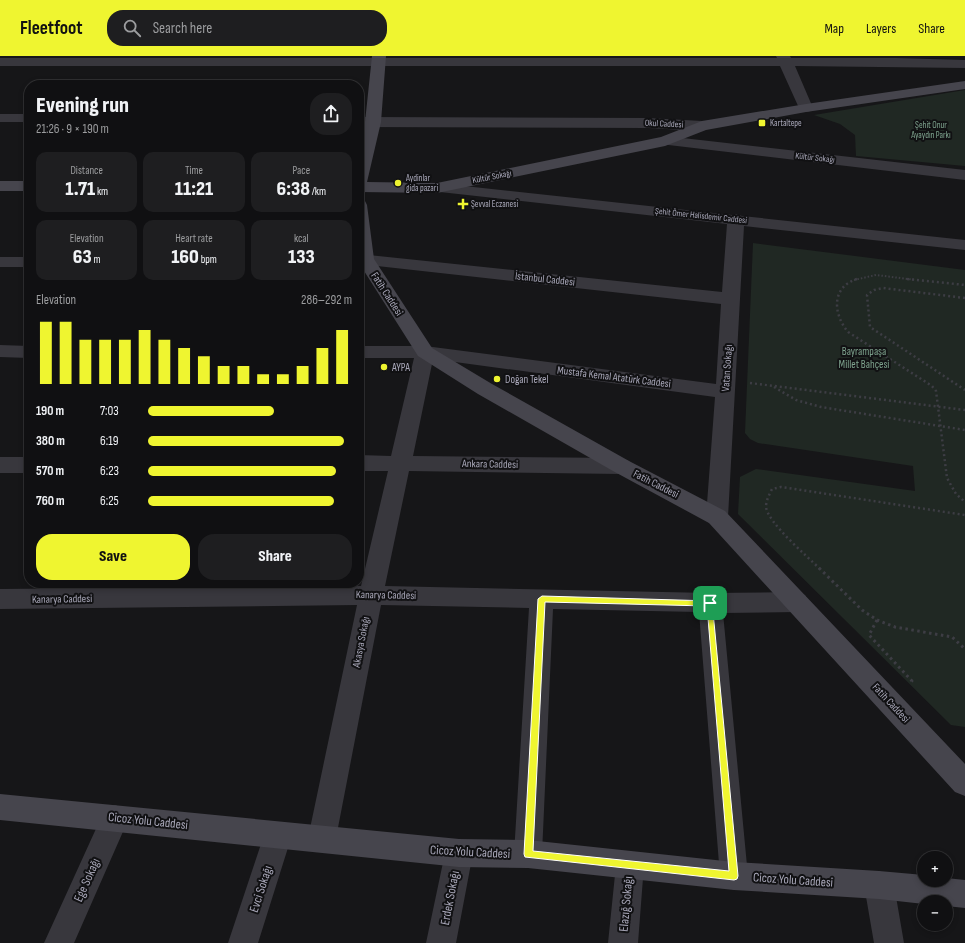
<!DOCTYPE html>
<html lang="en">
<head>
<meta charset="utf-8">
<style>
  :root { --surface:#101012; --page:#1e1e20; --text:#f1f3f6; --muted:#9c9d9f; --line:#303032; --accent:#eff530 }
  body { margin:0; font-family:"Sofia Sans Condensed",sans-serif; background:var(--page); color:var(--text); height:100vh; display:flex; flex-direction:column; font-size:15px; white-space:nowrap }
  * { box-sizing:border-box; margin:0 }
  p { font-size:13px; color:var(--muted) }
  .icon { flex:none; width:22px; height:22px; fill:none; stroke:currentColor; stroke-width:2; stroke-linecap:round; stroke-linejoin:round }
  .map { position:relative; flex:1; overflow:hidden }
  .side { position:absolute; left:24px; top:24px; width:340px; height:508px; display:flex; flex-direction:column; background:var(--surface); border-radius:16px; box-shadow:0 2px 6px #0003,0 0 0 1px var(--line) }
  .side>* { flex:none }
  .buttons { position:absolute; left:917px; top:795px; display:grid; gap:8px }
  .buttons a { display:grid; place-items:center; width:36px; height:36px; border-radius:50%; background:var(--surface); box-shadow:0 2px 6px #0003,0 0 0 1px var(--line); font-size:20px }
  .pin { position:absolute; display:grid; place-items:center; width:34px; height:34px; color:#fff; margin:-17px; border-radius:8px; box-shadow:0 2px 6px #0006 }
  .round { display:grid; place-items:center; flex:none; width:42px; height:42px; border-radius:16px; background:var(--page) }
  .head { display:flex; align-items:center; justify-content:space-between; height:68px; padding:0 12px }
  h1 { font-size:22px; font-weight:800; line-height:30px }
  .stats { display:grid; grid-template-columns:repeat(3,1fr); gap:6px; height:68px; padding:4px 12px }
  .stats div { display:grid; align-content:center; border-radius:10px; background:var(--page); text-align:center }
  .stats b { font-size:20px; font-weight:800 }
  .stats small { font-size:11px; font-weight:400 }
  .stats p { font-size:11px }
  .chart { height:112px; padding:8px 12px }
  .chart p { display:flex; justify-content:space-between }
  .chart svg { width:100%; height:72px; margin-top:4px; stroke:var(--accent); stroke-width:6 }
  .cta { display:flex; gap:8px; margin-top:auto; padding:8px 12px }
  .cta a { flex:1; height:46px; border-radius:16px; background:var(--accent); color:#111; font-size:16px; font-weight:800; line-height:46px; text-align:center }
  .cta a+a { background:var(--page); color:var(--text) }
  ul { padding:0 12px; list-style:none; font-size:13px }
  li { display:grid; grid-template-columns:64px 48px 1fr; align-items:center; height:30px }
  li i { height:10px; border-radius:5px; background:var(--accent) }
  header { display:flex; align-items:center; gap:24px; box-sizing:border-box; height:56px; padding:0 20px; background:var(--accent); color:#111 }
  header strong { font-size:19px }
  nav { display:flex; gap:22px; margin-inline-start:auto; font-size:14px }
  .search { width:280px; height:36px; background:var(--page); display:flex; align-items:center; gap:10px; box-sizing:border-box; padding:0 14px; border-radius:16px; color:var(--muted); font-size:15px }
  .map>svg:first-child { display:block }
  .green { fill:#202823 }
  .lines { fill:none; stroke-linecap:round; stroke-linejoin:round }
  .path-far2 { stroke:#3d3d44; stroke-width:2; stroke-dasharray:1.5 2; stroke-linecap:butt }
  .path-far1 { stroke:#3d3d44; stroke-width:2.5; stroke-dasharray:2 3; stroke-linecap:butt }
  .path { stroke:#3d3d44; stroke-width:3; stroke-dasharray:2.5 3.5; stroke-linecap:butt }
  .street { fill:#38373d; fill-rule:evenodd }
  .secondary { fill:#46454d; fill-rule:evenodd }
  .route { fill:#eff530; stroke:#fff; fill-rule:evenodd }
  .poi-dot { fill:#eff530; stroke:#111113; stroke-width:1.5 }
  .labels { text-anchor:middle; dominant-baseline:central; stroke-width:4; stroke-linejoin:round; paint-order:stroke }
  .far-poi-label { font-size:9px; fill:#a8a7b8; stroke:#111113; text-anchor:start }
  .far-street-label { font-size:9px; fill:#a8a7b8; stroke:#111113 }
  .far-park-label { font-size:9px; fill:#7ea38e; stroke:#111113 }
  .street-label { font-size:11px; fill:#a8a7b8; stroke:#111113 }
  .park-label { font-size:11px; fill:#7ea38e; stroke:#111113 }
  .poi-label { font-size:11px; fill:#a8a7b8; stroke:#111113; text-anchor:start }
  .near-street-label { font-size:13px; fill:#a8a7b8; stroke:#111113 }
</style>
</head>
<body>
<header>
<strong>Fleetfoot</strong>
<div class="search"><svg class="icon" aria-label="search" viewBox="0 0 24 24"><circle cx="10" cy="10" r="6"/><path d="M15 15l6 6"/></svg>Search here</div>
<nav><a>Map</a><a>Layers</a><a>Share</a></nav>
</header>
<div class="map">
<svg width="965" height="887" viewBox="0 0 965 887">
  <rect width="100%" height="100%" fill="#161618"/>
  <path class="green" d="M 965,34 L 965,110 L 856,100 L 855,79 L 840,68 L 814,59 Z
    M 753,187 L 965,214 L 965,671 L 951,669 L 738,458 L 740,421 L 756,413 L 915,435 L 913,410 L 758,387 L 750,383 L 745,377 Z"/>
  <g class="lines">
    <path class="path-far2" d="M 854,224 L 876,219 L 916,224"/>
    <path class="path-far1" d="M 857,223 C 831,231 833,258 848,276 L 932,330 L 936,335 L 947,422 L 956,438 L 965,446
      M 907,223 L 965,229
      M 965,242 L 883,232 L 874,234 L 867,239 L 870,271 L 965,334
      M 750,327 L 965,354
      M 774,331 L 796,344 L 821,351 L 965,374
      M 820,513 C 807,500 768,467 766,451 C 766,445 769,439 772,433 L 781,431 L 965,459"/>
    <path class="path" d="M 819,512 L 862,554 L 877,564 L 895,571 L 952,581 L 965,593
      M 877,564 L 869,579 L 912,625 L 909,627"/>
    <path class="street" d="M 776,0 L 790,0 L 791,2 L 896,2 L 965,4 L 965,12 L 795,10 L 813,52 L 811,55 L 806,56 L 801,55 L 799,52 L 780,10 L 0,10 L 0,2 L 777,2 Z
      M 0,58 L 29,58 L 29,66 L 0,66 Z
      M 359,61 L 648,62 L 702,65 L 707,67 L 710,70 L 707,73 L 702,75 L 648,72 L 359,71 Z
      M 665,80 L 965,114 L 965,124 L 660,88 L 657,85 L 660,82 Z
      M 437,127 L 732,159 L 736,158 L 742,160 L 965,184 L 965,194 L 744,170 L 728,461 L 725,467 L 717,469 L 709,467 L 706,461 L 715,341 L 433,303 L 413,400 L 621,402 L 629,405 L 632,410 L 629,415 L 621,418 L 409,415 L 385,530 L 710,537 L 797,536 L 805,539 L 809,546 L 805,553 L 797,556 L 723,557 L 748,820 L 744,830 L 734,834 L 724,830 L 720,820 L 699,556 L 553,553 L 542,798 L 538,808 L 528,812 L 518,808 L 514,798 L 529,552 L 381,549 L 336,782 L 332,792 L 322,795 L 312,792 L 308,782 L 357,549 L 0,553 L 0,533 L 361,530 L 388,415 L 359,415 L 359,399 L 391,400 L 414,302 L 359,302 L 359,290 L 425,290 L 716,328 L 721,248 L 359,208 L 359,198 L 722,236 L 727,168 L 431,135 L 429,132 L 431,129 Z
      M 0,201 L 29,201 L 29,211 L 0,211 Z
      M 0,289 L 29,290 L 29,302 L 0,301 Z
      M 0,401 L 29,401 L 29,417 L 0,417 Z
      M 115,749 L 125,753 L 129,762 L 74,887 L 44,887 L 105,753 Z
      M 278,766 L 288,770 L 292,779 L 258,887 L 228,887 L 264,779 L 268,770 Z
      M 459,783 L 469,787 L 473,797 L 456,887 L 426,887 L 445,797 L 449,787 Z
      M 630,795 L 640,799 L 644,809 L 638,887 L 608,887 L 616,809 L 620,799 Z
      M 879,815 L 889,819 L 894,829 L 904,887 L 874,887 L 864,829 L 869,819 Z"/>
    <path class="secondary" d="M 372,0 L 386,0 L 381,66 L 367,126 L 437,127 L 661,81 L 702,65 L 806,48 L 965,25 L 965,33 L 806,56 L 706,74 L 665,90 L 437,137 L 359,136 L 359,93 L 365,66 Z
      M 0,125 L 29,125 L 29,135 L 0,135 Z
      M 359,144 L 365,145 L 367,149 L 374,203 L 432,292 L 492,328 L 629,405 L 725,455 L 965,708 L 965,740 L 955,736 L 709,467 L 613,415 L 478,338 L 418,300 L 359,207 Z
      M 0,738 L 459,783 L 528,784 L 734,806 L 879,815 L 924,819 L 924,824 L 946,824 L 946,822 L 965,824 L 965,852 L 946,850 L 946,846 L 924,846 L 924,848 L 879,843 L 734,834 L 528,812 L 459,811 L 0,764 Z"/>
  </g>
  <path class="route" d="M 542,540 L 712,545 L 738,820 L 737,823 L 734,824 L 525,801 L 524,798 L 538,543 ZM 545,546 L 707,550 L 729,815 L 533,795 Z"/>
  <g class="poi-dot">
    <rect x="758" y="63" width="8" height="8" rx="2"/>
    <circle cx="398" cy="127" r="4"/>
    <path d="M461 142h4v4h4v4h-4v4h-4v-4h-4v-4h4z"/>
    <circle cx="384" cy="311" r="4"/>
    <circle cx="497" cy="323" r="4"/>
  </g>
  <g class="labels">
    <g class="far-poi-label">
      <text x="770" y="67">Kartaltepe</text>
      <text x="406" y="122">Aydinlar<tspan x="406" dy="10">gida pazari</tspan></text>
      <text x="471" y="148">Şevval Eczanesi</text>
    </g>
    <g class="far-street-label">
      <text transform="translate(664 68) rotate(3)">Okul Caddesi</text>
      <text transform="translate(815 102) rotate(6)">Kültür Sokağı</text>
      <text transform="translate(492 121) rotate(-11)">Kültür Sokağı</text>
      <text transform="translate(701 160) rotate(6)">Şehit Ömer Halisdemir Caddesi</text>
    </g>
    <g class="far-park-label">
      <text x="931" y="69">Şehit Onur<tspan x="931" dy="10">Ayaydın Parkı</tspan></text>
    </g>
    <g class="street-label">
      <text transform="translate(545 223) rotate(6)">İstanbul Caddesi</text>
      <text transform="translate(387 238) rotate(57)">Fatih Caddesi</text>
      <text transform="translate(727 312) rotate(-86)">Vatan Sokağı</text>
      <text transform="translate(614 321) rotate(7)">Mustafa Kemal Atatürk Caddesi</text>
      <text transform="translate(490 408) rotate(1)">Ankara Caddesi</text>
      <text transform="translate(656 428) rotate(27)">Fatih Caddesi</text>
      <text transform="translate(386 539) rotate(1)">Kanarya Caddesi</text>
      <text transform="translate(62 543) rotate(-1)">Kanarya Caddesi</text>
      <text transform="translate(361 586) rotate(-79)">Akasya Sokağı</text>
      <text transform="translate(891 647) rotate(47)">Fatih Caddesi</text>
    </g>
    <g class="park-label">
      <text x="864" y="295">Bayrampaşa<tspan x="864" dy="13">Millet Bahçesi</tspan></text>
    </g>
    <g class="poi-label">
      <text x="392" y="311">AYPA</text>
      <text x="505" y="323">Doğan Tekel</text>
    </g>
    <g class="near-street-label">
      <text transform="translate(148 765) rotate(6)">Cicoz Yolu Caddesi</text>
      <text transform="translate(470 796) rotate(3)">Cicoz Yolu Caddesi</text>
      <text transform="translate(87 824) rotate(-66)">Ege Sokağı</text>
      <text transform="translate(793 824) rotate(4)">Cicoz Yolu Caddesi</text>
      <text transform="translate(261 833) rotate(-72)">Evci Sokağı</text>
      <text transform="translate(450 842) rotate(-79)">Erdek Sokağı</text>
      <text transform="translate(626 848) rotate(-85)">Elazığ Sokağı</text>
    </g>
  </g>
</svg>
<div class="buttons">
<a>+</a>
<a>−</a>
</div>
<div class="pin" style="left:710px;top:547px;background:#1e9e55"><svg class="icon" aria-label="arrive" viewBox="0 0 24 24"><path d="M6 21V4h12l-3 4 3 4H6"/></svg></div>
<section class="side">
<div class="head"><div><h1>Evening run</h1><p>21:26 · 9 × 190 m</p></div><a class="round"><svg class="icon" aria-label="share" viewBox="0 0 24 24"><path d="M12 15V3M7 8l5-5 5 5M5 13v7h14v-7"/></svg></a></div>
<div class="stats">
<div><p>Distance</p><b>1.71<small> km</small></b></div>
<div><p>Time</p><b>11:21</b></div>
<div><p>Pace</p><b>6:38<small> /km</small></b></div>
</div>
<div class="stats">
<div><p>Elevation</p><b>63<small> m</small></b></div>
<div><p>Heart rate</p><b>160<small> bpm</small></b></div>
<div><p>kcal</p><b>133</b></div>
</div>
<div class="chart"><p><span>Elevation</span>286–292 m</p>
<svg viewBox="0 0 160 44" preserveAspectRatio="none"><path d="M5 44V6M15 44V6M25 44V17M35 44V17M45 44V17M55 44V11M65 44V17M75 44V22M85 44V27M95 44V33M105 44V33M115 44V38M125 44V38M135 44V33M145 44V22M155 44V11"/></svg>
</div>
<ul>
<li><b>190 m</b>7:03<i style="width:62%"></i></li>
<li><b>380 m</b>6:19<i style="width:96%"></i></li>
<li><b>570 m</b>6:23<i style="width:92%"></i></li>
<li><b>760 m</b>6:25<i style="width:91%"></i></li>
</ul>
<div class="cta"><a>Save</a><a>Share</a></div>
</section>
</div>
</body>
</html>
